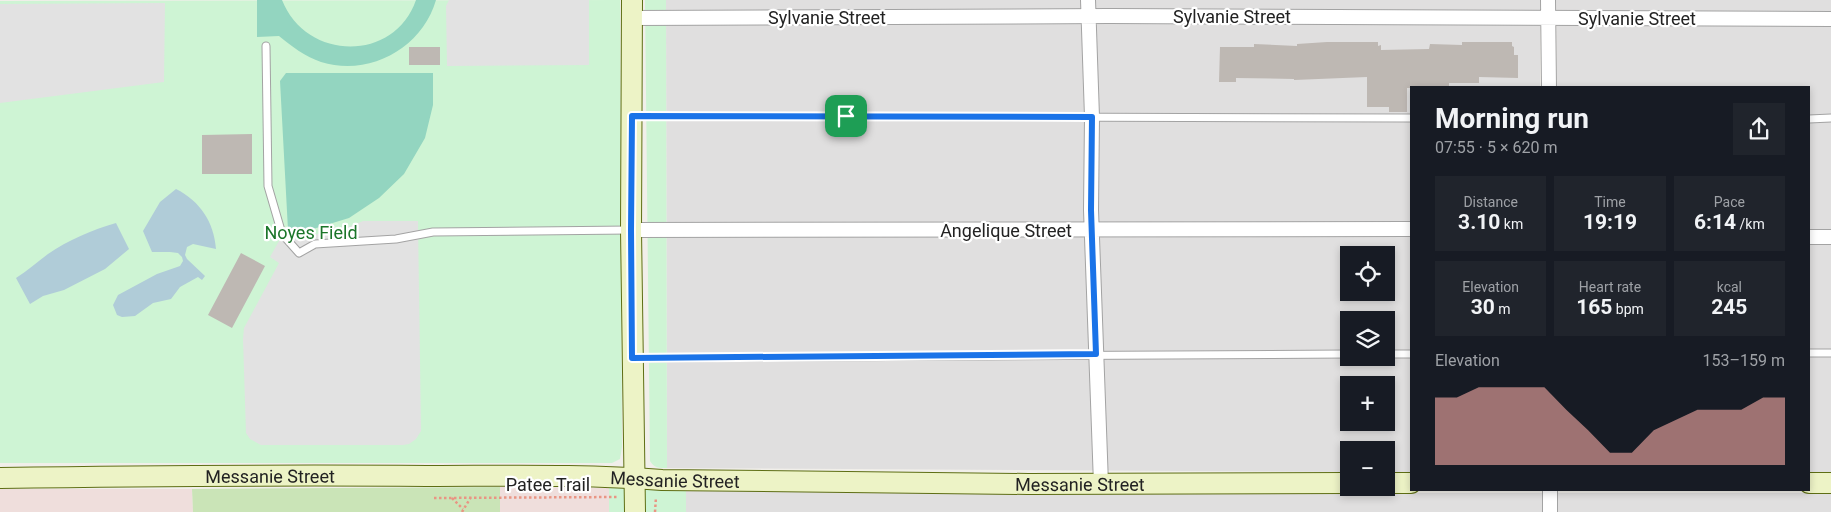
<!DOCTYPE html>
<html lang="en">
<head>
<meta charset="utf-8">
<style>
  :root { --surface:#171b24; --page:#20242c; --text:#f1f3f6; --muted:#9ea1a6; --accent:#d89793 }
  body { margin:0; font-family:Roboto,sans-serif; background:var(--page); color:var(--text); height:100vh; display:flex; flex-direction:column; font-size:19px; white-space:nowrap }
  * { box-sizing:border-box; margin:0 }
  p { font-size:16px; color:var(--muted) }
  .icon { flex:none; width:28px; height:28px; fill:none; stroke:currentColor; stroke-width:2; stroke-linecap:round; stroke-linejoin:round }
  .map { position:relative; flex:1; overflow:hidden }
  .side { position:absolute; left:1410px; top:86px; width:400px; height:405px; display:flex; flex-direction:column; background:var(--surface); border-radius:0px; box-shadow:0 2px 8px #0003 }
  .side>* { flex:none }
  .fabs { position:absolute; left:1340px; top:246px; display:grid; gap:10px }
  .fabs a { display:grid; place-items:center; width:55px; height:55px; border-radius:0px; background:var(--surface); box-shadow:0 2px 8px #0003; font-size:25px }
  .pin { position:absolute; display:grid; place-items:center; width:42px; height:42px; color:#fff; margin:-21px; border-radius:10px; box-shadow:0 2px 8px #0006 }
  .round { display:grid; place-items:center; flex:none; width:52px; height:52px; border-radius:0px; background:var(--page) }
  .head { display:flex; align-items:center; justify-content:space-between; height:85px; padding:0 25px }
  h1 { font-size:28px; font-weight:700; line-height:38px }
  .figures { display:grid; grid-template-columns:repeat(3,1fr); gap:8px; height:85px; padding:5px 25px }
  .figures div { display:grid; align-content:center; border-radius:0px; background:var(--page); text-align:center }
  .figures b { font-size:21px; font-weight:700 }
  .figures small { font-size:14px; font-weight:400 }
  .figures p { font-size:14px }
  .chart { height:140px; padding:10px 25px }
  .chart p { display:flex; justify-content:space-between }
  .chart svg { width:100%; height:90px; margin-top:5px; fill:var(--accent); opacity:.7 }
  .map>svg:first-child { display:block }
  .residential { fill:#e0dfdf; fill-rule:evenodd }
  .commercial { fill:#efdedc }
  .grass { fill:#cae4b7 }
  .park { fill:#cef4d4 }
  .pitch { fill:#93d5c0 }
  .parking { fill:#e2e2e2 }
  .water { fill:#b0ccd8 }
  .building { fill:#beb8b3 }
  .lines { fill:none; stroke-linecap:round; stroke-linejoin:round }
  .lane-casing { stroke:#a3a3a3; stroke-width:9 }
  .street-casing { stroke:#a3a3a3; stroke-width:16 }
  .secondary-casing { stroke:#5e6e14; stroke-width:22 }
  .path { stroke:#e99583; stroke-width:2.5; stroke-dasharray:2.5 2.5; stroke-linecap:butt }
  .lane { stroke:#fff; stroke-width:7 }
  .street { stroke:#fff; stroke-width:14 }
  .secondary { stroke:#edf3c6; stroke-width:20 }
  .route-casing { stroke:#fff; stroke-width:10 }
  .route { stroke:#1a73e8; stroke-width:6 }
  .labels { text-anchor:middle; dominant-baseline:central; stroke-width:4.5; stroke-linejoin:round; paint-order:stroke }
  .street-label { font-size:18px; fill:#222; stroke:#fff }
  .park-label { font-size:18px; fill:#1b7529; stroke:#fff }
</style>
</head>
<body>
<div class="map">
<svg width="1831" height="512" viewBox="0 0 1831 512">
  <rect width="100%" height="100%" fill="#f1efea"/>
  <path class="residential" d="M 666,0 L 1540,0 L 1540,87 L 1411,88 L 1411,473 L 1386,473 L 1386,450 L 1349,450 L 1349,472 L 667,468 ZM 1349,255 L 1386,255 L 1386,292 L 1349,292 ZM 1349,320 L 1386,320 L 1386,358 L 1349,358 ZM 1349,385 L 1386,385 L 1386,422 L 1349,422 Z
    M 1556,0 L 1831,0 L 1831,474 L 1809,474 L 1809,88 L 1557,87 Z
    M 686,490 L 988,493 L 1831,493 L 1831,512 L 686,512 Z"/>
  <path class="commercial" d="M 500,487 L 609,488 L 609,512 L 500,512 Z
    M 0,489 L 192,489 L 193,512 L 0,512 Z"/>
  <path class="grass" d="M 500,487 L 500,512 L 193,512 L 192,489 Z"/>
  <path class="park" d="M 620,0 L 622,447 L 620,459 L 612,463 L 0,463 L 0,1 Z
    M 645,0 L 666,0 L 667,468 C 659,468 654,468 650,461 Z
    M 609,488 L 686,490 L 686,512 L 609,512 Z"/>
  <path class="pitch" d="M 257,0 L 282,0 C 306,61 394,63 416,0 L 436,0 C 422,48 370,77 321,62 C 306,57 291,46 279,36 L 257,37 Z
    M 286,73 L 433,73 L 433,105 L 425,138 L 404,174 L 379,198 L 349,218 L 313,229 L 288,230 L 280,81 Z"/>
  <path class="parking" d="M 449,0 L 589,0 L 589,65 L 447,66 L 446,6 Z
    M 165,3 L 164,82 L 0,103 L 0,4 Z
    M 363,221 L 418,221 L 421,431 L 416,439 L 409,444 L 403,445 L 261,445 L 250,439 L 246,433 L 243,339 L 244,328 L 279,263 L 270,257 L 279,241 L 289,234 L 295,239 L 346,228 Z"/>
  <path class="water" d="M 176,189 C 200,201 214,222 216,249 L 193,244 L 187,247 L 185,255 L 187,259 L 205,276 L 202,280 L 198,277 L 180,287 L 171,299 L 153,303 L 135,316 L 122,317 L 117,315 L 113,305 L 118,295 L 157,274 L 180,266 L 183,261 L 182,257 L 178,253 L 170,252 L 152,252 L 143,231 L 160,202 Z
    M 116,223 L 129,249 L 105,269 L 64,290 L 43,296 L 30,304 L 16,278 C 27,271 37,262 48,254 C 68,240 92,230 116,223 Z"/>
  <path class="building" d="M 1327,42 L 1378,42 L 1378,46 L 1381,45 L 1381,50 L 1429,49 L 1430,44 L 1462,45 L 1462,42 L 1512,42 L 1512,46 L 1514,47 L 1514,55 L 1518,55 L 1518,78 L 1479,77 L 1479,83 L 1449,83 L 1449,88 L 1407,88 L 1407,112 L 1389,112 L 1389,107 L 1367,107 L 1367,77 L 1294,80 L 1294,79 L 1236,78 L 1236,82 L 1219,82 L 1220,47 L 1254,47 L 1254,44 L 1297,46 L 1297,44 Z
    M 409,47 L 440,47 L 440,65 L 409,65 Z
    M 252,134 L 252,174 L 202,174 L 202,135 Z
    M 241,253 L 265,266 L 232,328 L 208,315 Z"/>
  <g class="lines">
    <defs>
      <path id="lane" d="M 266,46 L 268,186 L 282,234 L 299,253 L 315,244 L 396,239 L 433,232 L 630,230
        M 633,116 L 1411,118
        M 1809,119 L 1831,118
        M 1809,353 L 1831,353
        M 1386,354 L 1411,354
        M 635,358 L 1349,354"/>
      <path id="street" d="M 1088,0 L 1092,117 L 1091,210 L 1101,484
        M 1548,0 L 1549,88
        M 632,18 L 1109,16 L 1831,19
        M 631,230 L 1411,229
        M 1809,237 L 1831,237
        M 1550,490 L 1550,512"/>
      <g id="secondary">
        <path d="M 632,0 L 631,230 L 635,512"/>
        <path id="s1" d="M 0,478 C 142,476 285,475 427,476 C 505,476 584,474 662,480 L 1028,484 L 1349,483"/>
        <path d="M 1386,483 L 1411,483"/>
        <path d="M 1809,483 L 1831,483"/>
      </g>
    </defs>
    <use href="#lane" class="lane-casing"/>
    <use href="#street" class="street-casing"/>
    <use href="#secondary" class="secondary-casing"/>
    <path class="path" d="M 434,498 L 618,497
      M 452,498 L 463,509
      M 462,512 L 471,497
      M 655,512 L 656,497"/>
    <use href="#lane" class="lane"/>
    <use href="#street" class="street"/>
    <use href="#secondary" class="secondary"/>
  </g>
  <g class="lines">
    <defs>
      <path id="route" d="M 632,116 L 1092,117 L 1091,210 L 1096,354 L 632,358 L 631,230 Z"/>
    </defs>
    <use href="#route" class="route-casing"/>
    <use href="#route" class="route"/>
  </g>
  <g class="labels">
    <g class="street-label">
      <text x="1232" y="16">Sylvanie Street</text>
      <text x="827" y="17">Sylvanie Street</text>
      <text x="1637" y="18">Sylvanie Street</text>
      <text x="1006" y="230">Angelique Street</text>
      <text stroke="none"><textPath href="#s1" startOffset="270">Messanie Street</textPath></text>
      <text stroke="none"><textPath href="#s1" startOffset="675">Messanie Street</textPath></text>
      <text x="548" y="484">Patee Trail</text>
      <text stroke="none"><textPath href="#s1" startOffset="1080">Messanie Street</textPath></text>
    </g>
    <g class="park-label">
      <text x="311" y="232">Noyes Field</text>
    </g>
  </g>
</svg>
<div class="fabs">
<a><svg class="icon" aria-label="locate" viewBox="0 0 24 24"><circle cx="12" cy="12" r="6"/><path d="M12 2v4M12 18v4M2 12h4M18 12h4"/></svg></a>
<a><svg class="icon" aria-label="layers" viewBox="0 0 24 24"><path d="M12 4l9 5-9 5-9-5zM3 14l9 5 9-5"/></svg></a>
<a>+</a>
<a>−</a>
</div>
<div class="pin" style="left:846px;top:116px;background:#1e9e55"><svg class="icon" aria-label="arrive" viewBox="0 0 24 24"><path d="M6 21V4h12l-3 4 3 4H6"/></svg></div>
<section class="side">
<div class="head"><div><h1>Morning run</h1><p>07:55 · 5 × 620 m</p></div><a class="round"><svg class="icon" aria-label="share" viewBox="0 0 24 24"><path d="M12 15V3M7 8l5-5 5 5M5 13v7h14v-7"/></svg></a></div>
<div class="figures">
<div><p>Distance</p><b>3.10<small> km</small></b></div>
<div><p>Time</p><b>19:19</b></div>
<div><p>Pace</p><b>6:14<small> /km</small></b></div>
</div>
<div class="figures">
<div><p>Elevation</p><b>30<small> m</small></b></div>
<div><p>Heart rate</p><b>165<small> bpm</small></b></div>
<div><p>kcal</p><b>245</b></div>
</div>
<div class="chart"><p><span>Elevation</span>153–159 m</p>
<svg viewBox="0 0 160 44" preserveAspectRatio="none"><path d="M0 44V11L10 11L20 6L30 6L40 6L50 6L60 17L70 27L80 38L90 38L100 27L110 22L120 17L130 17L140 17L150 11L160 11V44z"/></svg>
</div>
</section>
</div>
</body>
</html>
